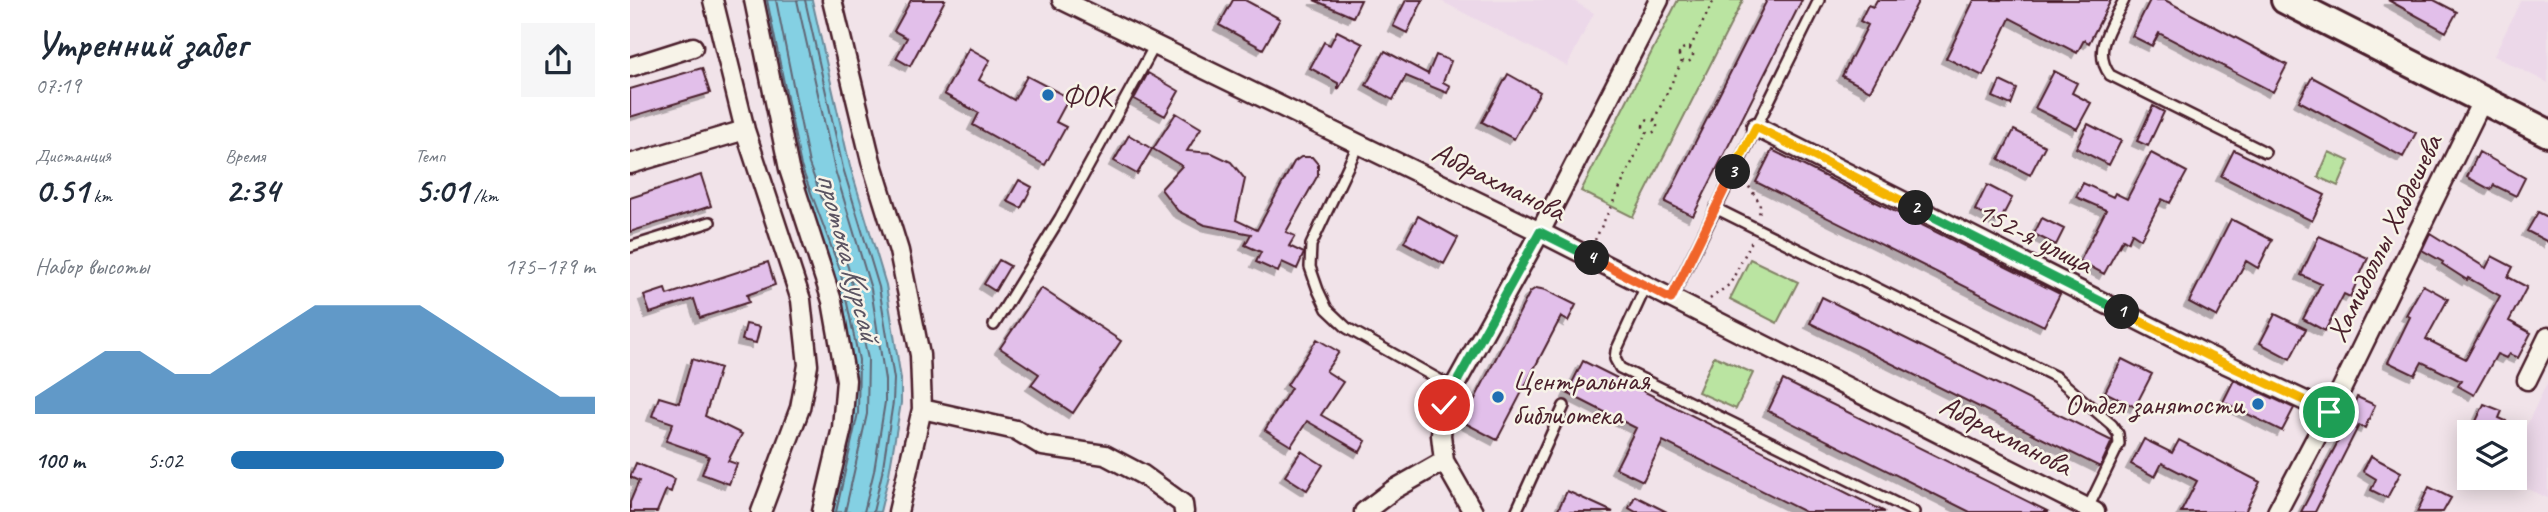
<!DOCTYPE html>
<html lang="ru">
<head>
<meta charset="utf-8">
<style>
  :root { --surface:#fff; --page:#f6f6f7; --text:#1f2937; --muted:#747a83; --accent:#1f6fb2 }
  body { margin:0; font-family:Caveat,sans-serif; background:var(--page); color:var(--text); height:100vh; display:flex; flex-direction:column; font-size:26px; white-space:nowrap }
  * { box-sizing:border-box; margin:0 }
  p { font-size:23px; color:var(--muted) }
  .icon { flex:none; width:38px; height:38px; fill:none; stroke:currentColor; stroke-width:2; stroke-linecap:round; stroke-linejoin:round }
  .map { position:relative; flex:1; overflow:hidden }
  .drawer { display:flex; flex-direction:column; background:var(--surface); width:630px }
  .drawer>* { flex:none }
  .fabs { position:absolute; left:1827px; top:420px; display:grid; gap:14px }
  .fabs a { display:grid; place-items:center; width:70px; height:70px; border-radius:0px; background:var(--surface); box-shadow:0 4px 18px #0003; font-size:35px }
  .pin { position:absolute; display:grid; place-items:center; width:60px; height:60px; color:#fff; margin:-30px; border:4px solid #fff; border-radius:50%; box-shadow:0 2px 7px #0007 }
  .km { position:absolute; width:35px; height:35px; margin:-18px; border-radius:50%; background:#222; color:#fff; font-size:19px; line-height:35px; text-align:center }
  .round { display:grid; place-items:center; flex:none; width:74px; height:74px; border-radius:0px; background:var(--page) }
  .head { display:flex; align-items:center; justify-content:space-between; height:119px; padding:0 35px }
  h1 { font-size:38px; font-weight:600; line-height:52px }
  .figures { display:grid; grid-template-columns:repeat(3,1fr); gap:10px; height:119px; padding:7px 35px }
  .figures div { display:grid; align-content:center }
  .figures b { font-size:35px; font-weight:600 }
  .figures small { font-size:19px; font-weight:400 }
  .figures p { font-size:19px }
  .chart { height:196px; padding:14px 35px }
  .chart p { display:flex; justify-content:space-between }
  .chart svg { width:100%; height:126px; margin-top:7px; fill:var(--accent); opacity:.7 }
  ul { padding:0 35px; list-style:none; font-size:23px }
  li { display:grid; grid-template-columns:112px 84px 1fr; align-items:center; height:52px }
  li i { height:18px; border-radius:9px; background:var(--accent) }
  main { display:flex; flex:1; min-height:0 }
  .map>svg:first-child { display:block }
  .built { fill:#ecd8e9 }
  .green { fill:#bae4a1; stroke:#828266; stroke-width:2 }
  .water { fill:#84d0e3; stroke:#6d8999; stroke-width:2 }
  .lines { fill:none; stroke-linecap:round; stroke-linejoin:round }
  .shore { stroke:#616675; stroke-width:2 }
  .building { fill:#e2bfea; stroke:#4a1f2b; stroke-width:2; filter:url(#shadow) }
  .lane-casing { stroke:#4a1f2b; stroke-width:14 }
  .street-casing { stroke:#4a1f2b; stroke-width:23 }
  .secondary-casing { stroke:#4a1f2b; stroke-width:32 }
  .path { stroke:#4a1f2b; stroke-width:2.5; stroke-dasharray:2 5; stroke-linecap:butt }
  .lane { stroke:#f7f3e8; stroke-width:9 }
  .street { stroke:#f7f3e8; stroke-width:18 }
  .secondary { stroke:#f7f3e8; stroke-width:26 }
  .split-1-casing { stroke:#fff; stroke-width:14 }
  .split-2-casing { stroke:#fff; stroke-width:14 }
  .split-3-casing { stroke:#fff; stroke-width:14 }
  .split-4-casing { stroke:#fff; stroke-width:14 }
  .split-5-casing { stroke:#fff; stroke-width:14 }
  .split-1 { stroke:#f5b400; stroke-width:9 }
  .split-2 { stroke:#22a559; stroke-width:9 }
  .split-3 { stroke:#f5b400; stroke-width:9 }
  .split-4 { stroke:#f0652b; stroke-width:9 }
  .split-5 { stroke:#22a559; stroke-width:9 }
  .poi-dot { fill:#1f6fb2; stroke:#f7f3e8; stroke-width:2.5 }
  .labels { text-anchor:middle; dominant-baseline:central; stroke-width:5; stroke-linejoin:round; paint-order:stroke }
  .poi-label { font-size:30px; fill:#4a1f2b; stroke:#f7f3e8; text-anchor:start }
  .street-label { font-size:30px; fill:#4a1f2b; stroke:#f7f3e8 }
  .water-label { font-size:32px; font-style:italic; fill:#5b5462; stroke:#f7f3e8 }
</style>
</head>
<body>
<main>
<section class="drawer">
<div class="head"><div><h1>Утренний забег</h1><p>07:19</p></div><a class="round"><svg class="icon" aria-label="share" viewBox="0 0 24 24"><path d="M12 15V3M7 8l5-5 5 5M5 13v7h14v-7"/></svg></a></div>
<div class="figures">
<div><p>Дистанция</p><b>0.51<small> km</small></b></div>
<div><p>Время</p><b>2:34</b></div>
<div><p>Темп</p><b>5:01<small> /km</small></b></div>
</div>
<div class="chart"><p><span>Набор высоты</span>175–179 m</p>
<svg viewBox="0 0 160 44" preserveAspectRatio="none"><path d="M0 44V38L10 30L20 22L30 22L40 30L50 30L60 22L70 14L80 6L90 6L100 6L110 6L120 14L130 22L140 30L150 38L160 38V44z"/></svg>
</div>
<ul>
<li><b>100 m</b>5:02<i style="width:75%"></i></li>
</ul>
</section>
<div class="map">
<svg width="1918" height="512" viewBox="0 0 1918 512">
  <defs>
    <filter id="shadow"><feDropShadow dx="-5" dy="5" stdDeviation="0" flood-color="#0004"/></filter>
  </defs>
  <rect width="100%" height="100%" fill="#f1e3e9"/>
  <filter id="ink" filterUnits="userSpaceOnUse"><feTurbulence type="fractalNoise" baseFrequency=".0143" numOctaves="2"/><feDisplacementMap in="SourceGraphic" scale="14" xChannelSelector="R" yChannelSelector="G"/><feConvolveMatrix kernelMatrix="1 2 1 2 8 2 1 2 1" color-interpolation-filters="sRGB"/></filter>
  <g filter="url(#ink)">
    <path class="built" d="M 809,0 L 942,0 L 964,13 L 937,66 Z
      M 1891,0 L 1918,0 L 1918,83 L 1864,56 Z
      M 1918,381 L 1918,498 L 1874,478 L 1885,478 L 1885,449 Z"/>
    <path class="green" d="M 1048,0 L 1113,0 L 1003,217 L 951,191 Z
      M 1699,152 L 1719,161 L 1708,186 L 1688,177 Z
      M 1120,259 L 1168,282 L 1147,323 L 1100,299 Z
      M 1084,356 L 1123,373 L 1106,409 L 1068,392 Z"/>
    <path class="water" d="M 130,0 L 182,0 L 220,166 L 256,285 L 271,379 L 271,403 L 259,474 L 250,512 L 199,512 L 221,411 L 222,361 L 204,272 L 164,168 Z"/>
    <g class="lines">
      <path class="shore" d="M 137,0 L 171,166 L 210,270 L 229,360 L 228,413 L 206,512
        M 146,0 L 179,164 L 218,267 L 238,359 L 237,414 L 215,512
        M 167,0 L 205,170 L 241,289 L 255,380 L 255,402 L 244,471 L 234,512
        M 175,0 L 213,168 L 249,287 L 264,379 L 263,402 L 252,473 L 243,512"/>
    </g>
    <path class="building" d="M 281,0 L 315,0 L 280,66 L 266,58 L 277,38 L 264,31 Z
      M 603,0 L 615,0 L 650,19 L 633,49 L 589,25 Z
      M 684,0 L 731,0 L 723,17 Z
      M 776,0 L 793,0 L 777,33 L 763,26 Z
      M 1137,0 L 1172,0 L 1063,216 L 1035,202 Z
      M 1247,0 L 1289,0 L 1240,91 L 1212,76 L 1238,25 L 1230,21 L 1238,5 L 1243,7 Z
      M 1344,0 L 1481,0 L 1459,43 L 1454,40 L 1447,53 L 1380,18 L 1353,76 L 1316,58 Z
      M 1520,0 L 1535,0 L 1657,65 L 1643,92 L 1529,33 L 1522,46 L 1502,36 Z
      M 1758,0 L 1804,0 L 1827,12 L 1816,32 Z
      M 707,31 L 733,44 L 708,90 L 708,83 L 680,68 L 694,42 L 700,45 Z
      M 339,48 L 360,60 L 349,80 L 384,100 L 397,76 L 439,98 L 426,122 L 436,127 L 415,165 L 343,125 L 349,113 L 314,94 Z
      M 755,51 L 798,74 L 806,55 L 821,61 L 813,82 L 820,86 L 817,93 L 776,76 L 763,100 L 736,85 Z
      M 72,68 L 80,93 L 0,117 L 0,89 Z
      M 1424,71 L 1447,83 L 1442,93 L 1461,103 L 1447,129 L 1405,108 Z
      M 518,73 L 549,91 L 535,116 L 504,99 Z
      M 878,74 L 910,92 L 884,139 L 852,122 Z
      M 1682,77 L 1786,133 L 1773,157 L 1669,101 Z
      M 1370,81 L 1387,89 L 1381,105 L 1363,97 Z
      M 1523,106 L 1534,112 L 1518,146 L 1507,141 Z
      M 546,113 L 571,128 L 557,151 L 582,153 L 601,162 L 615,179 L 606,220 L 627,230 L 664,162 L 671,157 L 682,157 L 688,164 L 688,175 L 656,232 L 665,236 L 659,246 L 674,253 L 667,269 L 652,262 L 648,272 L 626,262 L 631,252 L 615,245 L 621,234 L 575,225 L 548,211 L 531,189 L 552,166 L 523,149 Z
      M 1458,124 L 1491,141 L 1479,165 L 1446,148 Z
      M 1384,130 L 1415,146 L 1400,175 L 1369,159 Z
      M 499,135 L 522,149 L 507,174 L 484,161 Z
      M 1142,150 L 1430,294 L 1414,326 L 1126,182 Z
      M 1604,150 L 1695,195 L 1682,221 L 1591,176 Z
      M 1849,152 L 1895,178 L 1886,196 L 1864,185 L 1861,190 L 1837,177 Z
      M 1521,153 L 1557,172 L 1540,203 L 1532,199 L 1511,239 L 1502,233 L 1498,242 L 1493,239 L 1474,274 L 1450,261 L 1476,210 L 1446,197 L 1453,183 L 1483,197 L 1485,193 L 1497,199 Z
      M 71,175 L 81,206 L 0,232 L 0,198 Z
      M 389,180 L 402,187 L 391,208 L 377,201 Z
      M 1357,185 L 1382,198 L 1369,223 L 1345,210 Z
      M 1908,212 L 1918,217 L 1918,242 L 1897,231 Z
      M 788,216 L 828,238 L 814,264 L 774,242 Z
      M 1412,218 L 1434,229 L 1426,245 L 1404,234 Z
      M 1601,219 L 1642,240 L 1628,268 L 1616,261 L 1587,317 L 1559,302 Z
      M 1800,233 L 1856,268 L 1862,256 L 1883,267 L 1878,277 L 1897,287 L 1879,321 L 1901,333 L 1888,358 L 1879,354 L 1876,358 L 1867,354 L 1844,395 L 1828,386 L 1831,381 L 1792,362 L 1785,375 L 1758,362 L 1780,317 L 1776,315 L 1793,285 L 1818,299 L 1796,339 L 1836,359 L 1870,296 L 1838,278 L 1837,280 L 1812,264 L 1813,262 L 1792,250 Z
      M 1689,236 L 1738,258 L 1720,297 L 1714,294 L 1695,331 L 1673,319 L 1691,284 L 1671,275 Z
      M 369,260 L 380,266 L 365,291 L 354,284 Z
      M 138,262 L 145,285 L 117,295 L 119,302 L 70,318 L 64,299 L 20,313 L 14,296 L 35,289 L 37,295 Z
      M 411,288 L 491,341 L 443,413 L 401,385 L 409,374 L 370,348 Z
      M 906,288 L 916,290 L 946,305 L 938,321 L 931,317 L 867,440 L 833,422 L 900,292 Z
      M 1192,297 L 1482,441 L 1470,467 L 1180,323 Z
      M 1645,314 L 1676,329 L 1660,359 L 1630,343 Z
      M 116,324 L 130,327 L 126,343 L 112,340 Z
      M 687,339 L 709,352 L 696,371 L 713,382 L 691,415 L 736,441 L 730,452 L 677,421 L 661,446 L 635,430 L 661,388 L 657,385 Z
      M 62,359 L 90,368 L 75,416 L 112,434 L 98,461 L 107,464 L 99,484 L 72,474 L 79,456 L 36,441 L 43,423 L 22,416 L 29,397 L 49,403 Z
      M 1492,359 L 1522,374 L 1505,407 L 1475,392 Z
      M 953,361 L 1255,512 L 1175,512 L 1033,441 L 1013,481 L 986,468 L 1006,428 L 937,393 Z
      M 1153,380 L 1419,512 L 1340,512 L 1138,411 Z
      M 1604,380 L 1664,408 L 1652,431 L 1593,402 Z
      M 1727,397 L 1745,405 L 1735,428 L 1729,425 L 1685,512 L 1671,512 L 1713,432 Z
      M 1854,404 L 1872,411 L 1869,418 L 1876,421 L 1871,432 L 1841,432 Z
      M 1514,439 L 1542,453 L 1549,440 L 1630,482 L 1615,512 L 1551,512 L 1567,481 L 1532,463 L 1525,477 L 1501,464 Z
      M 671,451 L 693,465 L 677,490 L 655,476 Z
      M 1741,456 L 1771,472 L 1757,498 L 1741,490 L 1746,479 L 1733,471 Z
      M 6,463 L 45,479 L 41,492 L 36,490 L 27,512 L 0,512 L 0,502 L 9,481 L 0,477 Z
      M 1799,487 L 1821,498 L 1813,512 L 1787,512 Z
      M 937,491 L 983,512 L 927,512 Z
      M 1005,496 L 1037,512 L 1006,512 L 999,508 Z"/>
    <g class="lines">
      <defs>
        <path id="lane" d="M 1494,0 C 1482,25 1461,50 1480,75 L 1635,152
          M 729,143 L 681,245 L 680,267 L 688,290 L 697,309 L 717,328 L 824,388
          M 1085,208 L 1426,377 L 1482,425 L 1488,434 L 1489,444 L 1458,508
          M 0,247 L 80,222
          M 1016,286 L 986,351 L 985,359 L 990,368 L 1284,512
          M 1041,299 L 1189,0
          M 364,325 L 430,218 L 525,45
          M 886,512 L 934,406"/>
        <path id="street" d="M 83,0 L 115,130 L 171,300 L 178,365 L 170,408 L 131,512
          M 124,0 L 159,169 L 202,301 L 216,380 L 212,428 L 192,512
          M 202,0 L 241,161 L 269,251 L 290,355 L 292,409 L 268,512
          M 432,0 L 910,232 L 1465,512
          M 0,67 L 63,47
          M 1126,127 L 1579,356 L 1699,412
          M 0,164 L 115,130
          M 1897,380 L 1918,337
          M 292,409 L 386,430 L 413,446 L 475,455 L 513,475 L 553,504 L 554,512
          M 734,512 L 763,490 L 814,461
          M 843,512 L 814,461 L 811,435 L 814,405 L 910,232 L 1029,0
          M 1647,512 L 1709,394 L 1852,101"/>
        <path id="secondary" d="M 1655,0 L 1918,133"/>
      </defs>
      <use href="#lane" class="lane-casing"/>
      <use href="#street" class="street-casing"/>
      <use href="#secondary" class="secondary-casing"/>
      <path class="path" d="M1049 55a7 7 0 1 1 14 0a7 7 0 1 1-14 0Z
        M 1060,48 L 1084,0
        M1013 126a7 7 0 1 1 14 0a7 7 0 1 1-14 0Z
        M 1024,120 L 1052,61
        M 1115,181 L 1130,203 L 1129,218
        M 965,240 L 1016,133
        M 1080,299 L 1100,284 L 1122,241"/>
      <use href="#lane" class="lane"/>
      <use href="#street" class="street"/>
      <use href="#secondary" class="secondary"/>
    </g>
  </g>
  <g class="lines" filter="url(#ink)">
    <defs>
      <path id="split-1" d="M 1492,312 L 1579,356 L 1699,412"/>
      <path id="split-2" d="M 1286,208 L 1492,312"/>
      <path id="split-3" d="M 1103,172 L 1126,127 L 1286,208"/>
      <path id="split-4" d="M 962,258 L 1041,299 L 1103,172"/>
      <path id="split-5" d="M 814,405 L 910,232 L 962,258"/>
    </defs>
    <use href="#split-1" class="split-1-casing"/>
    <use href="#split-2" class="split-2-casing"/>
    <use href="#split-3" class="split-3-casing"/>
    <use href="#split-4" class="split-4-casing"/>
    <use href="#split-5" class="split-5-casing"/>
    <use href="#split-1" class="split-1"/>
    <use href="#split-2" class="split-2"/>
    <use href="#split-3" class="split-3"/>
    <use href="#split-4" class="split-4"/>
    <use href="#split-5" class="split-5"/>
  </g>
  <g class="poi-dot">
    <circle cx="418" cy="95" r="7"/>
    <circle cx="868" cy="397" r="7"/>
    <circle cx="1628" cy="404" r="7"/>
  </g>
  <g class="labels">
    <g class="poi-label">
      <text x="432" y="95">ФОК</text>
      <text x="882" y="380">Центральная<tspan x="882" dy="34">библиотека</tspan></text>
      <text x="1614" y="404" text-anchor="end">Отдел занятости</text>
    </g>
    <g class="street-label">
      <text transform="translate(869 181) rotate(26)">Абдрахманова</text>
      <text transform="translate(1405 237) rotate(27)">152-я улица</text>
      <text transform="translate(1754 238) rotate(-64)">Хамидоллы Хабдешева</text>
      <text transform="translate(1376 435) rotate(27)">Абдрахманова</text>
    </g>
    <g class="water-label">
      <text transform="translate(219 256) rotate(75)">протока Курсай</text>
    </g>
  </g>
</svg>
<div class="fabs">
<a><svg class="icon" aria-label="layers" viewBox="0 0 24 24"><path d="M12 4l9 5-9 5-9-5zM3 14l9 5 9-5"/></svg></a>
</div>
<div class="pin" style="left:1699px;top:412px;background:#1e9e55"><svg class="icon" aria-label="arrive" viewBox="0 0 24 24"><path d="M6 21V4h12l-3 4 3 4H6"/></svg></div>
<div class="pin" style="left:814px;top:405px;background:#d93025"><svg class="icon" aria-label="check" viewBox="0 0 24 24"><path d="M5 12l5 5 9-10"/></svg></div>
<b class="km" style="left:1492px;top:312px">1</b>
<b class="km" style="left:1286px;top:208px">2</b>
<b class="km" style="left:1103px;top:172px">3</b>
<b class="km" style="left:962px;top:258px">4</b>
</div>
</main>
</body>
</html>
